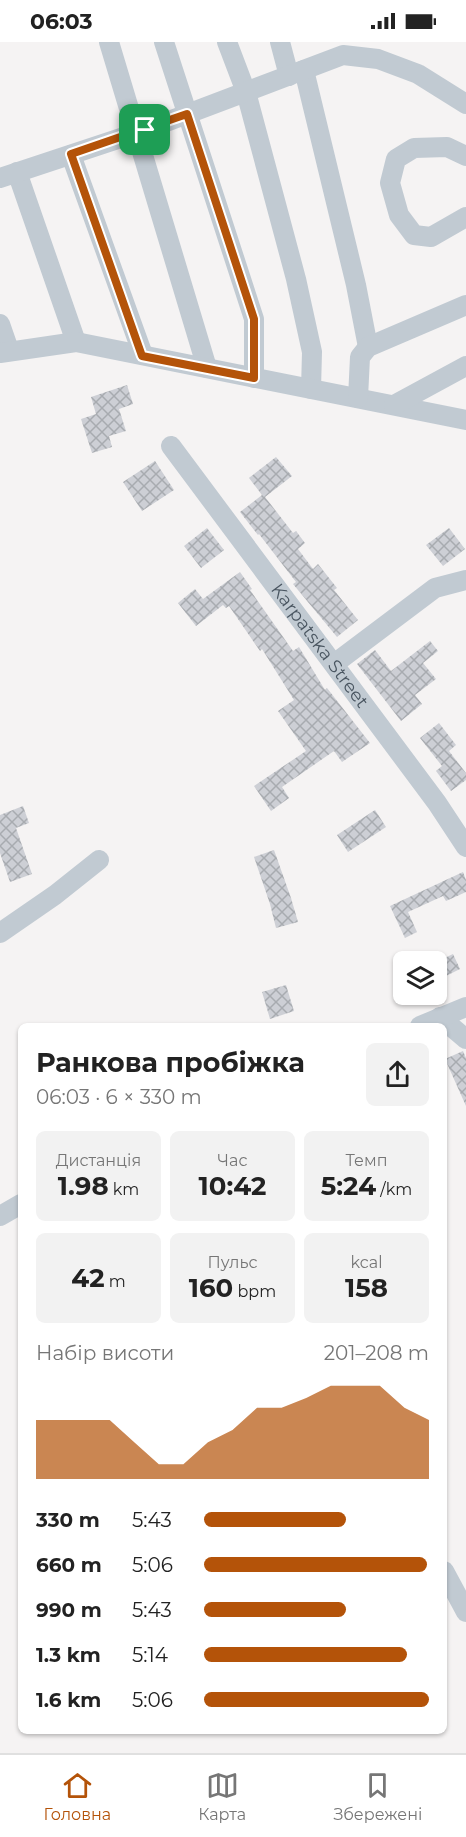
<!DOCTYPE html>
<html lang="uk">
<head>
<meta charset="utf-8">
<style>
  :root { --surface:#fff; --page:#f2f2f2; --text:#222; --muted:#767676; --line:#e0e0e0; --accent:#b45309 }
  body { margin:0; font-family:Montserrat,sans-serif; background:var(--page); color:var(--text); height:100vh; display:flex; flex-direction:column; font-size:22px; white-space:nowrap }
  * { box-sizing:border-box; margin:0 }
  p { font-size:20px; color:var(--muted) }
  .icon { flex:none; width:33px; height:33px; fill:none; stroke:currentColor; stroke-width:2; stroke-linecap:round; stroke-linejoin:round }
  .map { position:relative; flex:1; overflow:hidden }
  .sheet { position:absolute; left:18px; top:981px; width:429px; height:711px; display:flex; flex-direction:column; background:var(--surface); border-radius:9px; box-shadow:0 2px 4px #0004 }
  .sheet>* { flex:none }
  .controls { position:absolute; left:393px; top:909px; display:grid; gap:12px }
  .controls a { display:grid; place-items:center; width:54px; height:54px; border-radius:9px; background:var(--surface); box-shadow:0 2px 4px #0004; font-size:30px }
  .pin { position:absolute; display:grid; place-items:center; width:51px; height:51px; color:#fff; margin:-26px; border-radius:12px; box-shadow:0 3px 9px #0006 }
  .round { display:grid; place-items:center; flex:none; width:63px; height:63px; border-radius:9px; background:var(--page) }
  .overview { display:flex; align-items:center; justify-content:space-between; height:102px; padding:0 18px }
  h1 { font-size:27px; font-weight:700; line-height:45px }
  .figures { display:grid; grid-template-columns:repeat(3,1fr); gap:9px; height:102px; padding:6px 18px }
  .figures div { display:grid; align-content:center; border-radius:9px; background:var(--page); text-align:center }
  .figures b { font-size:26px; font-weight:700 }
  .figures small { font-size:16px; font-weight:400 }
  .figures p { font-size:16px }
  .chart { height:168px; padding:12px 18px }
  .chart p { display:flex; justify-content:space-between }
  .chart svg { width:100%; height:108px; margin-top:6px; fill:var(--accent); opacity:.7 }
  ul { padding:0 18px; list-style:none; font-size:20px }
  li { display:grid; grid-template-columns:96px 72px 1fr; align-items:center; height:45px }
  li i { height:15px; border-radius:8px; background:var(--accent) }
  .status { display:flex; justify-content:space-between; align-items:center; height:42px; padding:0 30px; background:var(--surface); direction:ltr }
  .status svg { height:16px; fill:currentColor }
  .dock { display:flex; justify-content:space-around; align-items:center; height:84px; border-top:2px solid var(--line); background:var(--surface); font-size:16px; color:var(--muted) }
  .dock a { display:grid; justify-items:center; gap:3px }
  .dock .current { color:var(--accent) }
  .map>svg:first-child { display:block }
  .building { fill:url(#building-cross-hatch) }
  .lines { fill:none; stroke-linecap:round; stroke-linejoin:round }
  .minor { stroke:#c1cad2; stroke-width:20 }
  .route-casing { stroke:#fff; stroke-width:12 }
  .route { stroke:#b45309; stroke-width:8 }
  .labels { text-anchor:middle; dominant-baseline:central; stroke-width:4.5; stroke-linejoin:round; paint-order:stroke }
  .street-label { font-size:18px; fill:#4a5661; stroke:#fff }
</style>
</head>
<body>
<div class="status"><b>06:03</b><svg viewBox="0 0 49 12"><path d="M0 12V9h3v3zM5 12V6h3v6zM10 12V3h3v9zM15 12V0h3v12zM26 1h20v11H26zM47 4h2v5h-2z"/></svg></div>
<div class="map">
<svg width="466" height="1711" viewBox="0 0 466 1711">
  <defs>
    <pattern id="building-cross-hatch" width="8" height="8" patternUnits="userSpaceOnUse" patternTransform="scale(1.5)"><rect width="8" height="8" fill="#cdcfd5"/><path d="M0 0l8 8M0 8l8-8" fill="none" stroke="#a8abb0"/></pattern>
  </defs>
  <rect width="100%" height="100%" fill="#f5f3f3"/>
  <path class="building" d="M 127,343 L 133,362 L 119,367 L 126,389 L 109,394 L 112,405 L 92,411 L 81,377 L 96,372 L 91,355 Z
    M 276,415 L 292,434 L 265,455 L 293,491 L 296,489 L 305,501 L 298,507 L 313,527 L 318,522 L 337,546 L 334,548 L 358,578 L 337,595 L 293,542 L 296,540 L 259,492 L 258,493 L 240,470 L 262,453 L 249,436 Z
    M 155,419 L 174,448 L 142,469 L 123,440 Z
    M 207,486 L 224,508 L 201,526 L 184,504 Z
    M 449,486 L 465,507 L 443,524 L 426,503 Z
    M 240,530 L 252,547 L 250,548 L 293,609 L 299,605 L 325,648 L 327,646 L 370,701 L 342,720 L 334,709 L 282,745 L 289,756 L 271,769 L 254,744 L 306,709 L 278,669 L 294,658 L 262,607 L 260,609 L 229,564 L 226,566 L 223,563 L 196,584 L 178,561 L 195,547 L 203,557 Z
    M 430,599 L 438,609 L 423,621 L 436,637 L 415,653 L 422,662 L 401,679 L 357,622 L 375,608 L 391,629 Z
    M 439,681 L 456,703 L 449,709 L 466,731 L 466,738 L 451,749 L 436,729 L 442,724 L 420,696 Z
    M 23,764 L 29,781 L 16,786 L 32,832 L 10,840 L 0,811 L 0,773 Z
    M 375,768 L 386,785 L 348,810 L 337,793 Z
    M 274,808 L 291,856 L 298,880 L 276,886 L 270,862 L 254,815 Z
    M 463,830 L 466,838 L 466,850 L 446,859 L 443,854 L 408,870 L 417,890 L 405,896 L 390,864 Z
    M 453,912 L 460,927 L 442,936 L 436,920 Z
    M 286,943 L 294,969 L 270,977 L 262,950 Z
    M 463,1009 L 466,1016 L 466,1064 L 445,1017 Z"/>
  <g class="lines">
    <g class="minor">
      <path d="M 109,0 L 207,326"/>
      <path d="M 164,0 L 254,277 L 254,336"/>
      <path d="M 227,0 L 246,50 L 296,237 L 312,310 L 311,347"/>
      <path d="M 280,0 L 289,34"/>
      <path d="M 304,28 L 356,243 L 368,305"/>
      <path d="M 71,113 L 143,313"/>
      <path d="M 466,114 L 447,105 L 414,106 L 396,117 L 390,141 L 399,173 L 414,193 L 431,195 L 466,175"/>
      <path d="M 17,130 L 76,300"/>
      <path d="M 0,136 L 145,88 L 343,13 L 378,17 L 418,32 L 466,62"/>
      <path d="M 0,282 L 9,308"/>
      <path d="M 0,311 L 76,300 L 466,378"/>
      <path d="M 358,356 L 360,315 L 368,305 L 466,263"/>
      <path d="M 394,363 L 466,324"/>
      <path id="s1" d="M 171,404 L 437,761 L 466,805"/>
      <path d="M 334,622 L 435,546 L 466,538"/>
      <path d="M 0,891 L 55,853 L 99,818"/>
      <path d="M 440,975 L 466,997"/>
      <path d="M 420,984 L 466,965"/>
      <path d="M 0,1174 L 21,1162"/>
      <path d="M 444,1529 L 466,1570"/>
    </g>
  </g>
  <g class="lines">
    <defs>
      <path id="route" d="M 187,72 L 254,277 L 254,336 L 142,314 L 71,112 Z"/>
    </defs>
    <use href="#route" class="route-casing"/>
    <use href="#route" class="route"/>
  </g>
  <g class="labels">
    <g class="street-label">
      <text stroke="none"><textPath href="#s1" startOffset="249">Karpatska Street</textPath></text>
    </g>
  </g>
</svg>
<div class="controls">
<a><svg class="icon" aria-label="layers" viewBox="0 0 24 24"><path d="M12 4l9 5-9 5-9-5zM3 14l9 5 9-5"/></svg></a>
</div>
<div class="pin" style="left:145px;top:88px;background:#1e9e55"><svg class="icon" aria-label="arrive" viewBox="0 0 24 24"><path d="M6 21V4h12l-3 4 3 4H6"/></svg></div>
<section class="sheet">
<div class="overview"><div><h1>Ранкова пробіжка</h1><p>06:03 · 6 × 330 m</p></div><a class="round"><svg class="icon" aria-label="share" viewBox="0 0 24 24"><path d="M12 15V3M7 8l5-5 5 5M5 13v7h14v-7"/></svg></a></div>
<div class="figures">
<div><p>Дистанція</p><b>1.98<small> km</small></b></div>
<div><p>Час</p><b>10:42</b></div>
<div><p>Темп</p><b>5:24<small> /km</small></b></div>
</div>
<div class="figures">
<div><b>42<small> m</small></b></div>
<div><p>Пульс</p><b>160<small> bpm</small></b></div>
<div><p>kcal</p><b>158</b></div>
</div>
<div class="chart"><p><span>Набір висоти</span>201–208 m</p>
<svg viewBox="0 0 160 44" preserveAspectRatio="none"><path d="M0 44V20L10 20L20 20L30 20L40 29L50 38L60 38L70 29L80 24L90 15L100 15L110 11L120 6L130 6L140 6L150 15L160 20V44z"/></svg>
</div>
<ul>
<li><b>330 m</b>5:43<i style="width:63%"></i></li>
<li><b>660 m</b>5:06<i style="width:99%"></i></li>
<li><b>990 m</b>5:43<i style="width:63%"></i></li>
<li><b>1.3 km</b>5:14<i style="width:90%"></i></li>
<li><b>1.6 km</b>5:06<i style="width:100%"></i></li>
</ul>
</section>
</div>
<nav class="dock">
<a class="current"><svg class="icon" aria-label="home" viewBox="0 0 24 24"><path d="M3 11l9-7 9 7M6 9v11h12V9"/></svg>Головна</a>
<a><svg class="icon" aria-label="map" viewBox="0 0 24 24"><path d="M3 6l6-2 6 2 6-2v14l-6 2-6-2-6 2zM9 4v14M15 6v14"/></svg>Карта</a>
<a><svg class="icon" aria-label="saved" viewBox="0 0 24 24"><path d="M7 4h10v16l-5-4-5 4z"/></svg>Збережені</a>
</nav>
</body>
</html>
